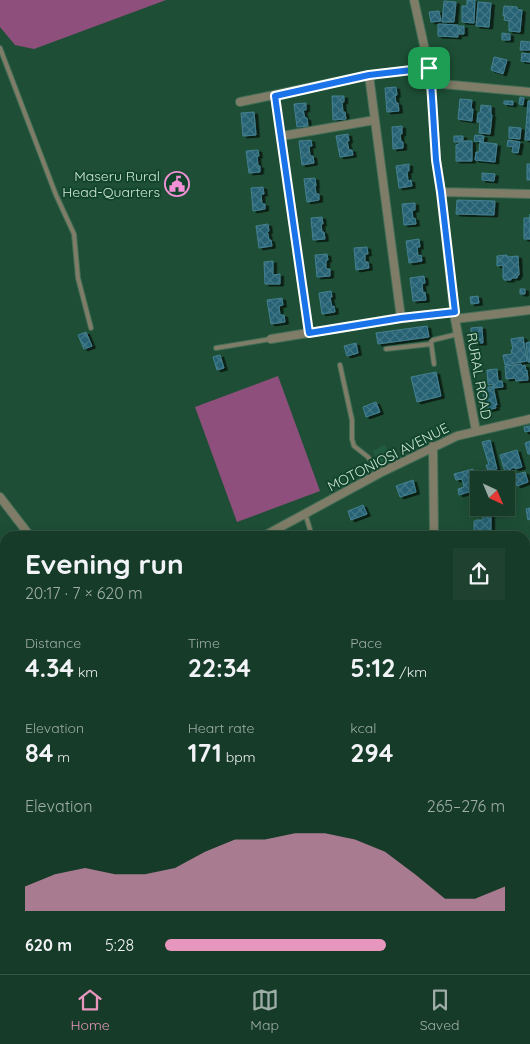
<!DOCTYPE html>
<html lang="en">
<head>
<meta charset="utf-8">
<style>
  :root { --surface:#163b28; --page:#1f4230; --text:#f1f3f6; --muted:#9eada8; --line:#355545; --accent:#e797bd }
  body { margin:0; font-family:Quicksand,sans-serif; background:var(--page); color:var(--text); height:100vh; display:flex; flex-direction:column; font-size:19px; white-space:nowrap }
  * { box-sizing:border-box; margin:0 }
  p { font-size:16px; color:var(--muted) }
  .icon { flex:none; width:28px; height:28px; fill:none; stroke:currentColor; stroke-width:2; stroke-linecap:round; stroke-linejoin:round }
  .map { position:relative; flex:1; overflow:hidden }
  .drawer { position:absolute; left:0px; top:531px; width:530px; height:444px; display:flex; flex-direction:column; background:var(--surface); border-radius:15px 15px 0 0; box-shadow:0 2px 12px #0003,0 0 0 1px var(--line) }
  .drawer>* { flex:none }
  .needle { width:32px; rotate:136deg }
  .buttons { position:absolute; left:470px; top:471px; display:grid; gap:10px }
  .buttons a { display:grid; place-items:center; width:45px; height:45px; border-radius:0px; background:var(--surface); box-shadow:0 2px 12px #0003,0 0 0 1px var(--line); font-size:25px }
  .pin { position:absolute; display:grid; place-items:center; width:42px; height:42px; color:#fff; margin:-21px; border-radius:10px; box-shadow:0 2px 8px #0006 }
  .round { display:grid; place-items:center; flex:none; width:52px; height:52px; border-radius:0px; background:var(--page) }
  .head { display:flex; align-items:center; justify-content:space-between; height:85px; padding:0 25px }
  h1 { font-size:28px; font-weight:700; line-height:38px }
  .metrics { display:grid; grid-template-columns:repeat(3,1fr); gap:8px; height:85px; padding:5px 25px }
  .metrics div { display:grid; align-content:center }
  .metrics b { font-size:25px; font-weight:700 }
  .metrics small { font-size:14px; font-weight:400 }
  .metrics p { font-size:14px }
  .chart { height:140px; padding:10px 25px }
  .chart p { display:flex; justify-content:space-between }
  .chart svg { width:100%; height:90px; margin-top:5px; fill:var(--accent); opacity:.7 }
  ul { padding:0 25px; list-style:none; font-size:16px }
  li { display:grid; grid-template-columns:80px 60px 1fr; align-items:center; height:38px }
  li i { height:12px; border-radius:6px; background:var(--accent) }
  .tab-bar { display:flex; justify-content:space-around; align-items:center; height:70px; border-top:1px solid var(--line); background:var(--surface); font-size:14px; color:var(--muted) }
  .tab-bar a { display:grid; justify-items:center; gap:2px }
  .tab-bar .current { color:var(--accent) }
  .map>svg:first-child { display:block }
  .built { fill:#225c40 }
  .pitch { fill:#8f4f7c }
  .building { fill:url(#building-cross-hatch); stroke:#448091; filter:url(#shadow) }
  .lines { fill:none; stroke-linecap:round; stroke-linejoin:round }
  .lane-casing { stroke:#416d56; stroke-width:6 }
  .street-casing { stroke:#416d56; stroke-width:10 }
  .lane { stroke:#7f7c67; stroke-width:4 }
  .street { stroke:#7f7c67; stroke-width:8 }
  .route-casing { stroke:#fff; stroke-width:10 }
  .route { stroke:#1a73e8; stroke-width:6 }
  .labels { text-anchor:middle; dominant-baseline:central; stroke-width:4; stroke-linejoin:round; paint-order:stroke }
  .poi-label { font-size:14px; fill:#cce6d6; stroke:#12442c; text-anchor:end }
  .street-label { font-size:14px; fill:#cce6d6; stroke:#12442c }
</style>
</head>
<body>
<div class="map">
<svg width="530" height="974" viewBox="0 0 530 974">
  <defs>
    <pattern id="building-cross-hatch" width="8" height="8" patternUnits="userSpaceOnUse" patternTransform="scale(1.25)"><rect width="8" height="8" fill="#256273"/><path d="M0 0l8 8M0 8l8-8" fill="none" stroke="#437886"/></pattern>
    <filter id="shadow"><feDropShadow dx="3.5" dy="2" stdDeviation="0" flood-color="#0009"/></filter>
  </defs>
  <rect width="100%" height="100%" fill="#1e4f36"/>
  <path class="built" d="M 385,445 L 391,459 L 379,464 L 373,451 Z
    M 5,685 L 5,864 L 0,868 L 0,688 Z"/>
  <path class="pitch" d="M 0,0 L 166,0 L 34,49 L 15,45 L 0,27 Z
    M 278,376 L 320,491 L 237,522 L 195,407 Z"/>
  <path class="building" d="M 467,0 L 475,0 L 474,23 L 462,22 L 462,6 L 467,6 Z
    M 444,1 L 456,2 L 454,22 L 442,22 Z
    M 478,2 L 491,3 L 489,27 L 476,26 Z
    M 504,6 L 517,7 L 517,9 L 522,10 L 520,32 L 509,31 L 509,21 L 504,20 L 505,16 L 503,16 Z
    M 439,11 L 441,21 L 431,22 L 429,12 Z
    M 438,24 L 458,25 L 458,37 L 438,36 Z
    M 459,26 L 464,26 L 464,34 L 459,34 Z
    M 502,33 L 510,34 L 510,40 L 502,40 Z
    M 521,41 L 530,42 L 530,50 L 520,50 Z
    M 522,53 L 530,54 L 530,62 L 521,61 Z
    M 494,57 L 507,60 L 503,74 L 491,70 Z
    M 445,66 L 445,72 L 440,72 L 440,67 Z
    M 396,87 L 397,95 L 395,96 L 396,103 L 398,103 L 399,111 L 387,112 L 385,88 Z
    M 332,96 L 344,96 L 344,102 L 342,102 L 343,112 L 345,112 L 346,119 L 333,120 Z
    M 520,97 L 524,98 L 523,105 L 519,104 Z
    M 460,99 L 472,100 L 471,109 L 473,109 L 472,121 L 458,119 Z
    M 504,101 L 513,101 L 513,105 L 504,104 Z
    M 528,101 L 530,101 L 530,140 L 525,140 Z
    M 306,103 L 306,110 L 303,110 L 305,118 L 307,118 L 308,126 L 297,127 L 294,104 Z
    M 481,105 L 491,106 L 491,115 L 492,115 L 490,134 L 479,133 L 480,122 L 477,122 L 478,113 L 480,113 Z
    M 254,112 L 256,135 L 243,136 L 241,113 Z
    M 402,126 L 402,134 L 400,134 L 401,142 L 403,142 L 403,148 L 393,149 L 392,127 Z
    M 509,127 L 521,128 L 520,139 L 509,138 Z
    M 348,134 L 349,141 L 347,141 L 349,150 L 352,150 L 353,155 L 340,157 L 336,136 Z
    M 475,135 L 484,136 L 483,142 L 474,141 Z
    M 454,136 L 463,136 L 463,140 L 458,140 L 458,142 L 454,142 Z
    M 311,140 L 312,146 L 309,146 L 310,156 L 313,156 L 314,163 L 302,165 L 299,141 Z
    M 508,140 L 520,142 L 518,153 L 512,152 L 513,147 L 507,146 Z
    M 459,141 L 472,141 L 472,161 L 456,161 L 456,145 L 459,144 Z
    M 480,142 L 497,144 L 495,162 L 475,160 L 476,152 L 479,152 Z
    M 258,150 L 259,156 L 257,156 L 258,166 L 260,166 L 260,172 L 249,173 L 246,151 Z
    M 409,164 L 409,171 L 407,171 L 408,181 L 411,180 L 412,186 L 399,188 L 396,166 Z
    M 527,164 L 530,164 L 530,180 L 527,180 Z
    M 482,173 L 495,174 L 494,181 L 482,180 Z
    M 315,178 L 316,186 L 315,186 L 316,194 L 319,194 L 319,200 L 307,202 L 304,179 Z
    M 263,187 L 264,194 L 261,194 L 262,204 L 265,204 L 265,209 L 253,211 L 251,188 Z
    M 457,200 L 495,201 L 494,215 L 456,214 Z
    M 415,203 L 415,210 L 412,210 L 413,219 L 415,218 L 416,224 L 404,225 L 402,204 Z
    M 530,214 L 530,239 L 524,239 L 524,218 L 530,218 Z
    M 322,217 L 323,224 L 321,224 L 322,232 L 324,232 L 325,239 L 313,240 L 311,218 Z
    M 268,224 L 269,231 L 267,232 L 268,234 L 269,240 L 271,240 L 272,246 L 259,248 L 256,226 Z
    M 419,239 L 420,247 L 417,247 L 418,256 L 421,255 L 422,261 L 409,263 L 406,241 Z
    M 367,247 L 368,254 L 365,254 L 365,262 L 368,262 L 369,268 L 356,270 L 354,248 Z
    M 327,254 L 328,260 L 326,260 L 326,269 L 330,269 L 330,276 L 317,277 L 315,255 Z
    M 507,255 L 507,257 L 518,256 L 519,275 L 518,275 L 517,278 L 511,278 L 511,280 L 504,280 L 504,278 L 503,278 L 503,265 L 497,266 L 497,256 Z
    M 273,261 L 273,275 L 280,274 L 280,284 L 265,284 L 264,262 Z
    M 424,276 L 425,283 L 422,284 L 423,293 L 425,292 L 426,300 L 413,301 L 410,278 Z
    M 520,289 L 525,289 L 525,294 L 520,294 Z
    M 331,291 L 332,297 L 330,297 L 332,307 L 334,306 L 335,312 L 322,314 L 319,293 Z
    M 478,296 L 479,303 L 471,304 L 470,297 Z
    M 282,298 L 283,305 L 279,306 L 280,315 L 284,315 L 285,322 L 271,324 L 267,300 Z
    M 427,326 L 429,337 L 378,344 L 376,333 Z
    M 482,327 L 483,343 L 472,343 L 471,328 Z
    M 86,332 L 92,346 L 84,349 L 78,335 Z
    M 523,337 L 527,361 L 505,365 L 503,355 L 512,354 L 511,350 L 513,350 L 511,339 Z
    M 530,342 L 530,362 L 528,362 L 526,343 Z
    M 356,343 L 358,353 L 347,356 L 344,346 Z
    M 220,355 L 224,368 L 217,370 L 213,357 Z
    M 521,364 L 522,366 L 525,365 L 526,371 L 527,370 L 528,380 L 516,381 L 515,378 L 506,379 L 505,366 Z
    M 497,369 L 498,381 L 502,381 L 503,387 L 494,388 L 493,384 L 488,385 L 487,370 Z
    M 436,372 L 441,396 L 417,402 L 411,377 Z
    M 493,386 L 497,405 L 495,405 L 496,408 L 487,410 L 482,389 Z
    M 376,402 L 380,412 L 366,417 L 363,407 Z
    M 530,426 L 530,431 L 525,432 L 524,427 Z
    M 490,440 L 497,469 L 488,471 L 486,465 L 489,465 L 482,442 Z
    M 530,441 L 530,454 L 528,454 L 525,443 Z
    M 517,450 L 522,467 L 515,469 L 515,467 L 510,469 L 511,470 L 505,472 L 500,455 Z
    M 473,469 L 478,489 L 459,495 L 458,489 L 464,487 L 462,479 L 456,480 L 454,474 Z
    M 525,472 L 528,482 L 517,486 L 514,475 Z
    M 413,480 L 416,492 L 400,497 L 396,486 Z
    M 363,505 L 367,514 L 351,520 L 348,511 Z
    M 530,508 L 530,519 L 528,520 L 526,509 Z
    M 483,515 L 491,515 L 491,534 L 486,535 L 486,532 L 474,532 L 474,521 L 476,521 L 476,520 L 483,520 Z
    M 379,533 L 392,533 L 392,536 L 379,536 Z
    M 410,533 L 424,533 L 424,536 L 410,536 Z
    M 530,545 L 530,553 L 525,554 L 525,546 Z
    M 525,587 L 530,587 L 530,594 L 525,594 Z
    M 525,658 L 530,658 L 530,666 L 525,666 Z
    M 1,722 L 5,726 L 5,746 L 0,740 L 0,723 Z
    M 529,827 L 530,827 L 530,852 L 527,852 L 527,829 L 530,829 Z
    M 527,883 L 530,883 L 530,895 L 530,892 L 527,892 Z
    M 255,970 L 262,970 L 257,974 L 251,974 Z
    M 445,970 L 473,970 L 473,974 L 445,972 Z"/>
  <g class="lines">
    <defs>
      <path id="lane" d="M 0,48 L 56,195 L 74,234 L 78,278 L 91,328
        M 216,348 L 271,339
        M 386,349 L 431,344
        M 434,364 L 431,342 L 433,340 L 458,334
        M 340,365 L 352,420 L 352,439 L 354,446 L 368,457 L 380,473
        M 305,513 L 312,536"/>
      <path id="street" d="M 414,0 L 429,68 L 431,83 L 436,160 L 441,192 L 455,319 L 476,431
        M 369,75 L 401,318
        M 431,83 L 530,92
        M 275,95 L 309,333
        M 240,102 L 369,75 L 429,68
        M 282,136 L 375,120
        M 441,192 L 530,194
        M 455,319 L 530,310
        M 271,339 L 401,318 L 455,312
        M 433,446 L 434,536
        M 0,497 L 30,536
        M 264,536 L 380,473 L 457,436 L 530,419
        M 525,652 L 530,652
        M 525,813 L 530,812
        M 320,970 L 320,974
        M 518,970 L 518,974
        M 227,974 L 232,970
        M 419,974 L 420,970"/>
    </defs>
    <use href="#lane" class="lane-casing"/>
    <use href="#street" class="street-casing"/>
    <use href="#lane" class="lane"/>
    <use href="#street" class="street"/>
  </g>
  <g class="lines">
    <defs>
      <path id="route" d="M 429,68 L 431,82 L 436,160 L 441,192 L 455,312 L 401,318 L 309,333 L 275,96 L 369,75 Z"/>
    </defs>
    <use href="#route" class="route-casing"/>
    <use href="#route" class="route"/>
  </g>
  <defs>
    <symbol id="civic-ring" viewBox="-11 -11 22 22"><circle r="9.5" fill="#12442c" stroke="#f391d6" stroke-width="1.5"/><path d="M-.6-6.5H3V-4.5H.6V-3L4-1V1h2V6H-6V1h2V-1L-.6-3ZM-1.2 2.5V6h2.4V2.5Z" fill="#f391d6"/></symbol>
  </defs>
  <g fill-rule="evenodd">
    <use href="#civic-ring" x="163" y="170" width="28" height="28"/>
  </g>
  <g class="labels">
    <g class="poi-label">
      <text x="160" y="176">Maseru Rural<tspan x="160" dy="16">Head-Quarters</tspan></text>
    </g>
    <g class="street-label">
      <text transform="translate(479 376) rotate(80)">RURAL ROAD</text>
      <text transform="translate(388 457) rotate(-27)">MOTONIOSI AVENUE</text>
    </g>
  </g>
</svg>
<div class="buttons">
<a><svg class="needle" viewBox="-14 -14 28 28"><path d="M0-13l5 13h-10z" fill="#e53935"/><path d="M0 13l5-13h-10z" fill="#9eada8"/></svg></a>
</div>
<div class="pin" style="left:429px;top:68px;background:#1e9e55"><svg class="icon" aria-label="arrive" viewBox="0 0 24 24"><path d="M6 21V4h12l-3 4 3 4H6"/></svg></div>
<section class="drawer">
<div class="head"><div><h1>Evening run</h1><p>20:17 · 7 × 620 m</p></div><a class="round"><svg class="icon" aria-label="share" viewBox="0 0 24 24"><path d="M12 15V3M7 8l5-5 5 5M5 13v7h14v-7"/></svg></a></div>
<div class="metrics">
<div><p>Distance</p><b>4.34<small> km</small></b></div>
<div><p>Time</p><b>22:34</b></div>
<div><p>Pace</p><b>5:12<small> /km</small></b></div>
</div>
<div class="metrics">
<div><p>Elevation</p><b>84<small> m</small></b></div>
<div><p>Heart rate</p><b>171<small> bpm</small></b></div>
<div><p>kcal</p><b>294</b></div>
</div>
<div class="chart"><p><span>Elevation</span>265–276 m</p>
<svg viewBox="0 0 160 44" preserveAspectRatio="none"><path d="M0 44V32L10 26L20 23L30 26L40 26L50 23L60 15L70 9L80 9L90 6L100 6L110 9L120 15L130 26L140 38L150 38L160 32V44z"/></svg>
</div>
<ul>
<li><b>620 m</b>5:28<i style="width:65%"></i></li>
</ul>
</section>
</div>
<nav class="tab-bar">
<a class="current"><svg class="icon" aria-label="home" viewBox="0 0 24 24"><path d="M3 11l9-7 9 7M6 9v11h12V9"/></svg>Home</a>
<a><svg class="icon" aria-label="map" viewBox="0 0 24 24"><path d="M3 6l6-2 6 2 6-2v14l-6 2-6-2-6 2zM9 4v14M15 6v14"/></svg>Map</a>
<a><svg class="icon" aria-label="saved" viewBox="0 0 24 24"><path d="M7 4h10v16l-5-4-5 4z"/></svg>Saved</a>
</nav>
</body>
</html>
